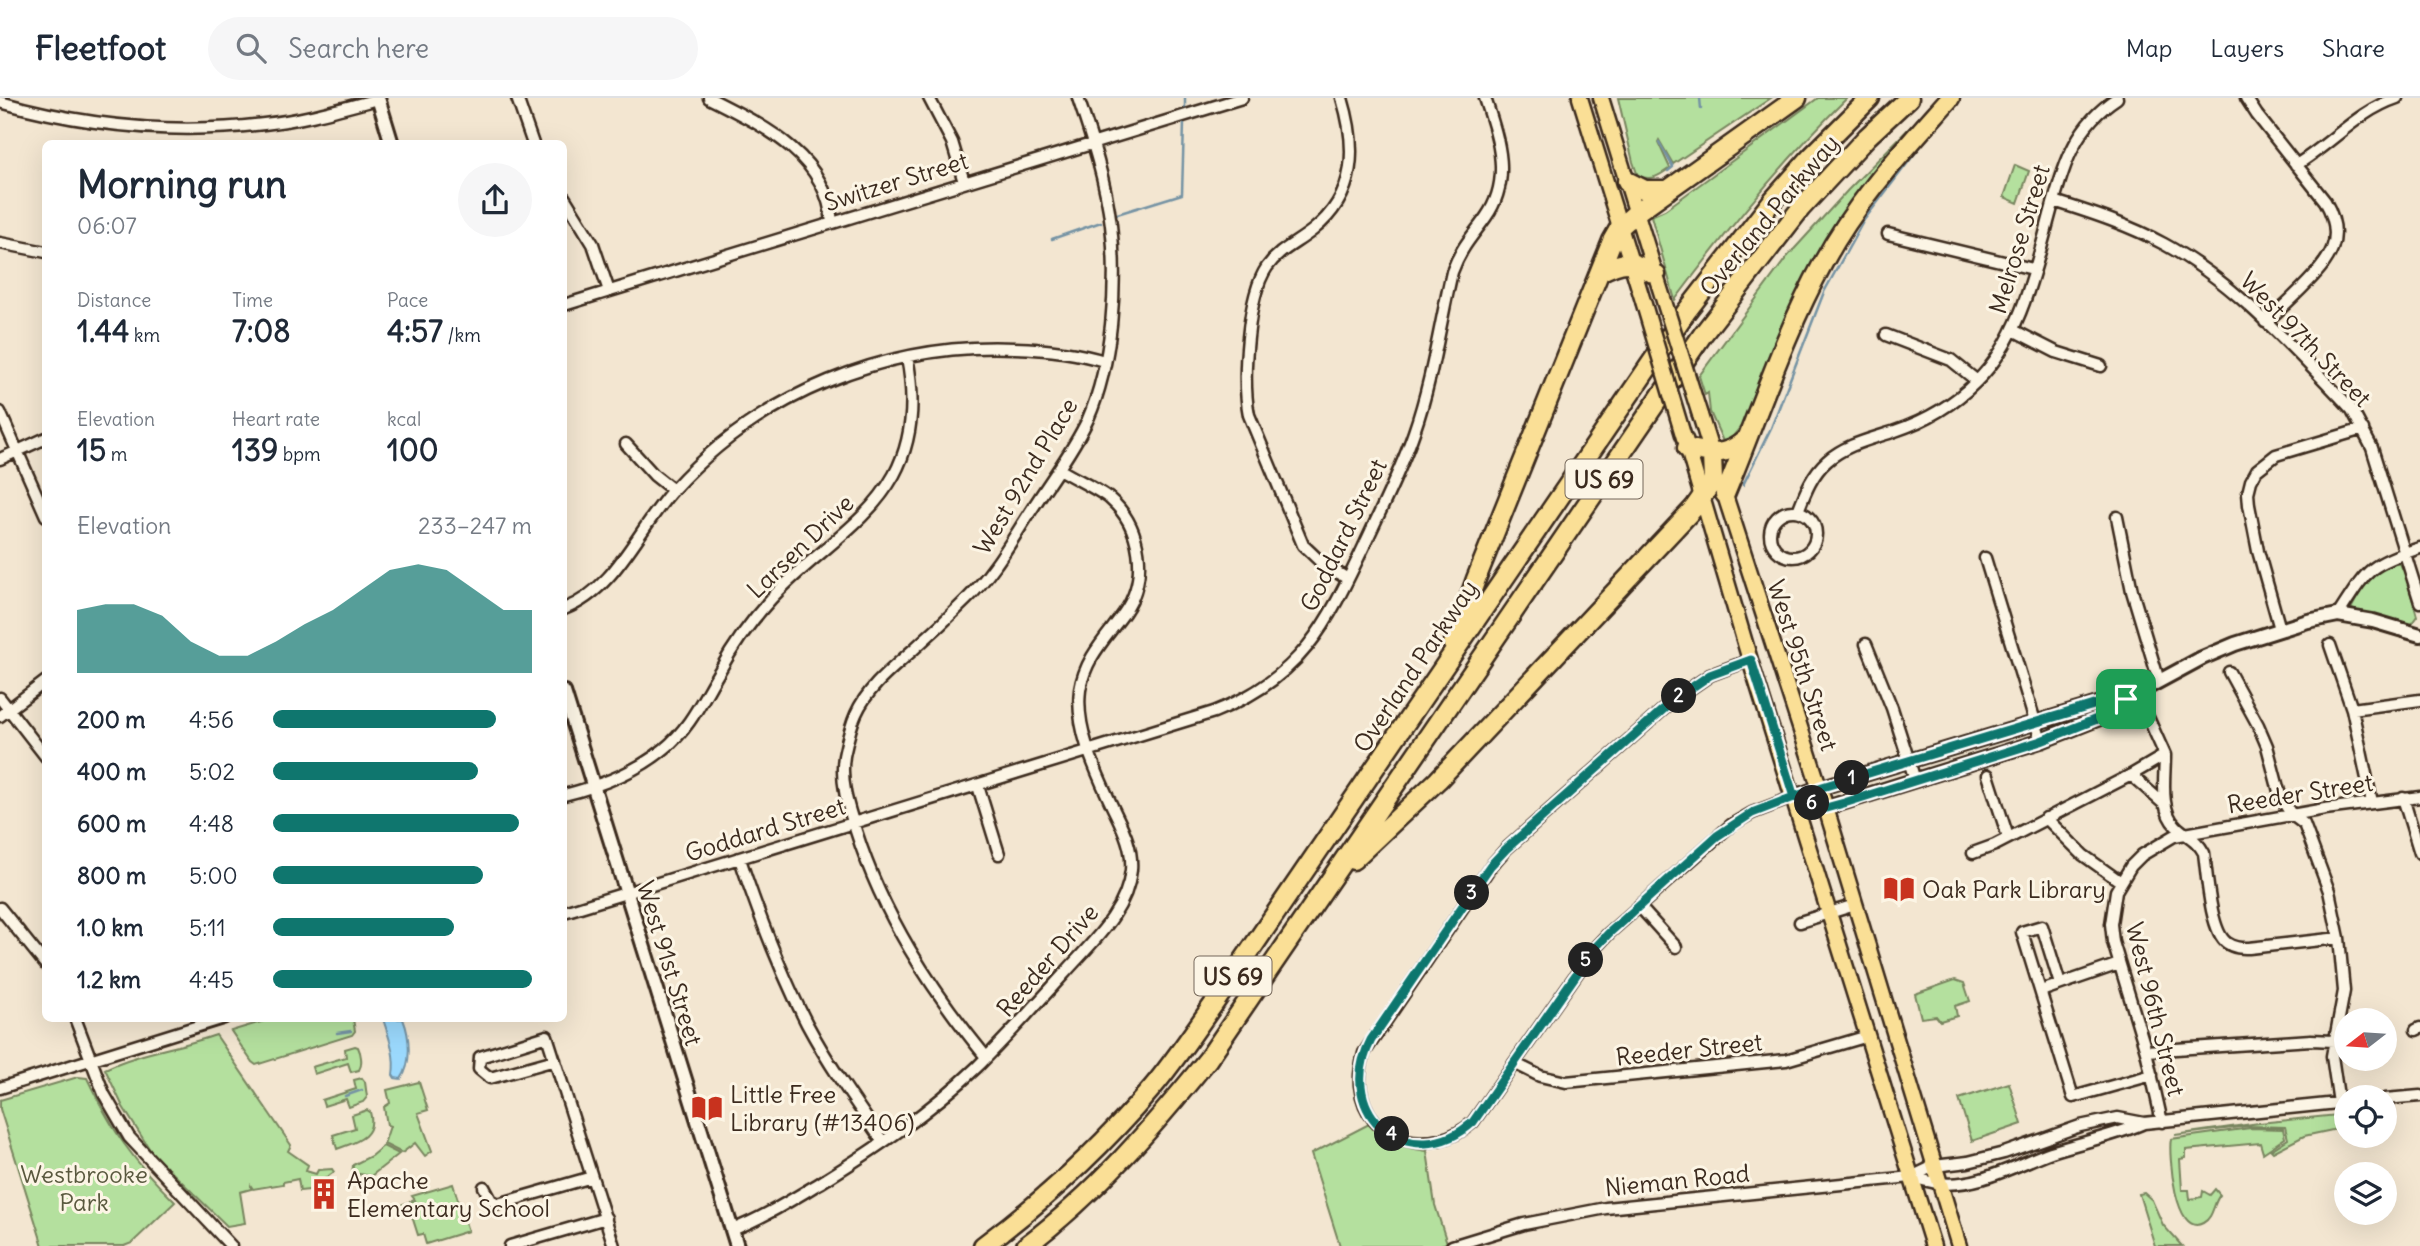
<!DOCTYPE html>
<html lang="en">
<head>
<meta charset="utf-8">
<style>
  :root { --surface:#fff; --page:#f6f6f7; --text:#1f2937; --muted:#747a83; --line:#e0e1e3; --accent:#0f766e }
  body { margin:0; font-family:Delius,sans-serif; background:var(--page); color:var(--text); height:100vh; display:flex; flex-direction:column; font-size:26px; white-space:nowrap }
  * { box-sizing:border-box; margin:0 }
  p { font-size:23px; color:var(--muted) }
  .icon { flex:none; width:38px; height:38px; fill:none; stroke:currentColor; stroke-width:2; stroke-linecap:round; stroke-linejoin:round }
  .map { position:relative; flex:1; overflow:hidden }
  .details { position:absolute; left:42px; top:42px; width:525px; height:882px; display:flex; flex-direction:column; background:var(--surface); border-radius:10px; box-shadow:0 7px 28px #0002 }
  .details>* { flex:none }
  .needle { width:46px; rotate:253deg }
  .tools { position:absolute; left:2334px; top:910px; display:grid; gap:14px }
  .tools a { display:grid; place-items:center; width:63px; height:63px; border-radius:50%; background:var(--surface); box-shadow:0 7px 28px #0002; font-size:35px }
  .pin { position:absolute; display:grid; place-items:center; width:60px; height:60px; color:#fff; margin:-30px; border-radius:14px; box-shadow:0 4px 10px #0006 }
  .km { position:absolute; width:35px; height:35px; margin:-18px; border-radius:50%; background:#222; color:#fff; font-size:19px; line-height:35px; text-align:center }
  .round { display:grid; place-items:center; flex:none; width:74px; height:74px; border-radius:37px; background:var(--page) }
  .summary { display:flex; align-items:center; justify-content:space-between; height:119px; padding:0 35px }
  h1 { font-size:38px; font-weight:700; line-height:52px }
  .figures { display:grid; grid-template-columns:repeat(3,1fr); gap:10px; height:119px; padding:7px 35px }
  .figures div { display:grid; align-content:center }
  .figures b { font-size:30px; font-weight:700 }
  .figures small { font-size:19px; font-weight:400 }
  .figures p { font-size:19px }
  .chart { height:196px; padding:14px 35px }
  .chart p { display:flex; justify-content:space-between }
  .chart svg { width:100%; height:126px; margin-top:7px; fill:var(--accent); opacity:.7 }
  ul { padding:0 35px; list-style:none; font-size:23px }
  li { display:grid; grid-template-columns:112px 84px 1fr; align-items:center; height:52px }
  li i { height:18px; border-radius:9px; background:var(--accent) }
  header { display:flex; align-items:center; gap:42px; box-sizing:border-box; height:98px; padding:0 35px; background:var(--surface); border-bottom:2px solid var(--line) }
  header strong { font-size:33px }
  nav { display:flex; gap:38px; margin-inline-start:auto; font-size:24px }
  .search { width:490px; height:63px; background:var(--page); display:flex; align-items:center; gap:18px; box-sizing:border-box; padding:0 24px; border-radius:38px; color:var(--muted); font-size:26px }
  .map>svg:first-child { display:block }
  .green { fill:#b4e09e; stroke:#78855e; stroke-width:2 }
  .water { fill:#9bd9fd; stroke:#7593a4; stroke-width:2 }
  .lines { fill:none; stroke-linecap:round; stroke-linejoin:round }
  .stream { stroke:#7593a4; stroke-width:2.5 }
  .minor-casing { stroke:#3b2a1e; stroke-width:15 }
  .tertiary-casing { stroke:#3b2a1e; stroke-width:18 }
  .primary-casing { stroke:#3b2a1e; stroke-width:19 }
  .motorway-casing { stroke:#3b2a1e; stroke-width:23 }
  .minor { stroke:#fcf5e5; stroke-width:10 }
  .tertiary { stroke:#fcf5e5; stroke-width:12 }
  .primary { stroke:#fadf96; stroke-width:14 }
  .motorway { stroke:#fadf96; stroke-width:18 }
  .primary-bridge-casing { stroke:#3b2a1e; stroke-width:19; stroke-linecap:butt }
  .primary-bridge { stroke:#fadf96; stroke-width:14 }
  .route-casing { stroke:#fff; stroke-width:14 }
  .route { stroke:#0f766e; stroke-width:9 }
  .labels { text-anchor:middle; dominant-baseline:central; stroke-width:6; stroke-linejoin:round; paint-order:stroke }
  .shield { fill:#fcf5e5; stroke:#75675a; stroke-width:2 }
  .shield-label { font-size:23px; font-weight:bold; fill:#3b2a1e }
  .street-label { font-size:24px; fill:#3b2a1e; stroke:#fcf5e5 }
  .poi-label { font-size:24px; fill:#3b2a1e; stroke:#fcf5e5; text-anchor:start }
  .park-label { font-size:24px; fill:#59583e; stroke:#fcf5e5 }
</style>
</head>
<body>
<header>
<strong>Fleetfoot</strong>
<div class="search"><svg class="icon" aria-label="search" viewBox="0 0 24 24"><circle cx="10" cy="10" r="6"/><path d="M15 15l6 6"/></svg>Search here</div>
<nav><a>Map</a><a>Layers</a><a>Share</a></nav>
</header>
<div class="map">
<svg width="2420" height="1148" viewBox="0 0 2420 1148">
  <rect width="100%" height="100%" fill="#f3e6d1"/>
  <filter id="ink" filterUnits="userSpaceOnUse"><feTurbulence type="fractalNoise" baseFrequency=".0143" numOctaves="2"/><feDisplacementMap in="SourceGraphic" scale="14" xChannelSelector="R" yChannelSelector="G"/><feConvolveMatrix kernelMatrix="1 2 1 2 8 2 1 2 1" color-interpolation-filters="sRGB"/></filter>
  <g filter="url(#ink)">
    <path class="green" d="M 1618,0 L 1771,0 L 1673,66 L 1659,42 L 1658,44 L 1670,70 C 1659,78 1652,83 1638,78 L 1633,64 Z
      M 1818,0 L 1847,0 C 1783,63 1728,131 1675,202 L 1651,118 L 1665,112 Z
      M 1932,7 L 1883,67 L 1743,326 L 1725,348 L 1710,314 L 1708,295 L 1705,297 L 1699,278 L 1787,159 L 1848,92 Z
      M 2015,67 L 2029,73 L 2018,105 L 2004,99 Z
      M 2389,465 L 2400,466 L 2405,475 L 2417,518 L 2411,526 L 2405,527 L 2351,511 L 2368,479 Z
      M 1955,882 L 1964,885 L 1970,903 L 1955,908 L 1957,918 L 1940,923 L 1936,918 L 1921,920 L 1915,896 Z
      M 353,921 L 355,933 L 352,937 L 256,967 L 252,964 L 231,933 L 271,921 Z
      M 216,937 L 291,1047 L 288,1053 L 308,1067 L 306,1073 L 316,1076 L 318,1072 L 332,1071 L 334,1074 L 309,1092 L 300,1093 L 298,1081 L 283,1084 L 283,1086 L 253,1091 L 251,1088 L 251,1091 L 240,1094 L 245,1125 L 227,1128 L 152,1055 L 123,1009 L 105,971 C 140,954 179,950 216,937 Z
      M 355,948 L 358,949 C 361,955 363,966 359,972 L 351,974 L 348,965 L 314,976 L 312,969 L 346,959 L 345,951 Z
      M 78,979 L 87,980 C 113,1034 132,1062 175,1104 L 132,1145 L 124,1148 L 43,1148 L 0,1011 L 0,1002 Z
      M 362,980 L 365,984 L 367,999 L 363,1004 L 349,1009 L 346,1001 L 324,1008 L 322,1002 L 356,991 L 354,982 Z
      M 419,984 L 428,1012 L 418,1015 L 432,1053 L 425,1058 L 415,1045 L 402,1055 L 384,1046 L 390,1028 L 387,1027 L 384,1009 L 390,1005 L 387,992 Z
      M 2009,985 L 2022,1026 L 1972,1043 L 1959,1001 Z
      M 367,1012 L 370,1014 C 377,1039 356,1044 337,1051 L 333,1037 L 355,1030 L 352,1017 Z
      M 2347,1016 L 2347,1029 L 2304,1038 L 2273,1054 L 2271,1052 L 2288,1041 L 2285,1029 L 2249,1028 L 2175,1037 L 2259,1025 Z
      M 1369,1026 C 1385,1044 1403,1050 1427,1053 L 1435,1107 L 1447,1145 L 1437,1148 L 1340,1148 L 1311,1056 Z
      M 2250,1030 L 2283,1031 L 2285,1040 L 2263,1055 L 2260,1045 L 2186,1052 L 2186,1060 L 2180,1061 L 2182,1092 L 2189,1092 L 2190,1101 L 2202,1099 L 2203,1093 L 2210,1097 L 2215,1091 L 2220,1097 C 2213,1105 2214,1119 2203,1125 C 2175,1141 2168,1054 2171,1041 Z
      M 383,1048 L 399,1056 L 371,1078 L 359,1076 L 359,1080 L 352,1079 L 353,1067 L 371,1058 Z
      M 453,1086 L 468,1133 L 426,1146 L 423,1136 L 418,1137 L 410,1112 L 402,1114 L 398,1108 L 415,1102 L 412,1098 Z
      M 2144,1095 L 2152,1102 L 2163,1127 L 2182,1148 L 2155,1148 L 2139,1096 Z"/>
    <path class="water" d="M 383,921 L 403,921 C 410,938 412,966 401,981 L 395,980 L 393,977 C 396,956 389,940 383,921 Z"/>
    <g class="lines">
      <path class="stream" d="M 1700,0 L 1701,11
        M 1185,9 L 1185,0
        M 1659,44 L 1673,69 L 1668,73
        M 1114,117 L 1182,96 L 1184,25
        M 1052,141 L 1101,124
        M 1743,387 L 1771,330 L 1824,194 L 1864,122 L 1926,41
        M 337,935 L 351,933
        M 345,998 L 362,992"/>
      <defs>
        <path id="minor" d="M 517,0 L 533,46
          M 709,0 C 762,27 827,57 832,125
          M 929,0 L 952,44 L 964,84
          M 1342,0 C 1357,49 1357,97 1313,132 C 1297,145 1279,152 1267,169 C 1247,198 1242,282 1249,317 L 1303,447 L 1323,466 L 1348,481
          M 2246,0 L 2257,17 L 2325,103 C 2347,141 2330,162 2302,190 C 2290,202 2279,213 2265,224
          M 0,4 C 86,28 175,37 264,26 C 303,22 340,11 378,1
          M 2296,67 C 2331,46 2358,13 2397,0
          M 564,99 L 593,146 L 609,193
          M 2054,103 C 2092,115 2129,127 2164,146 C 2234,184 2288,245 2343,302 L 2352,312 L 2372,350 L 2420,504
          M 1888,136 L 2033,171
          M 0,145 L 46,154
          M 564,207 L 1242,0
          M 2013,232 L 2056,254 L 2101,268
          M 1886,237 L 1951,262 L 1977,283
          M 0,314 L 46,418
          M 626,346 L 654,377 L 673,392
          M 0,361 L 46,340
          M1770 436a23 23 0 1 1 46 0a23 23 0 1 1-46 0Z
          M 1798,413 C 1805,395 1812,376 1827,363 C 1846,346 1872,341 1895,333 C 1925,323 1953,307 1976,284 C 2022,240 2036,166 2053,106 C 2066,62 2076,27 2117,0
          M 2117,419 L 2132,493 L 2159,583
          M 1985,460 L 2041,643
          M 564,511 C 615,492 638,431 673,392 C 759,296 888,244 1015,250 C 1045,251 1075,254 1104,263
          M 2338,517 C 2367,472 2367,467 2420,450
          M 2280,531 L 2258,453 L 2249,407 L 2248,395 L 2251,383 L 2257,372 L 2276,357 L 2363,331
          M 1866,546 L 1892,610 L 1915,682
          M 2330,547 L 2352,611 L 2372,704
          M 1750,562 L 1710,577 L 1675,601 L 1506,751 L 1491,768 L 1364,955 C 1361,966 1359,976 1360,988 C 1366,1046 1433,1060 1473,1024 L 1594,851 L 1609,835 L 1731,727 L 1752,715 L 1794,699
          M 2229,574 L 2258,627 L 2267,648 L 2281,701 L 2292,717 L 2304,726 L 2329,793 L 2339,840 L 2344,893 L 2332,958 L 2339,1005
          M 0,600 L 46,659
          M 2352,611 L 2420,602
          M 2147,617 L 2165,657
          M 0,618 L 46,583
          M 1988,677 L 2008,739
          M 2131,677 L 2165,707
          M 978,688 L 999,756
          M 564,697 C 600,688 635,675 664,651 C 690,630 702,602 719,574 C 733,548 751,523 771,501 C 809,458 866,428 894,377 C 914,340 915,300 907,259
          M 2403,700 L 2420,755
          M 2046,720 L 2083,757 L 2121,784
          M 1973,755 L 1995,747 L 2131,677 L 2165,657 C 2165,679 2159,712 2176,728 C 2186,738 2197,741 2204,755 C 2207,776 2210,833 2227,845 C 2234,850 2241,850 2249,850 L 2339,840
          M 740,761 C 759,818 780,873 807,926 C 829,967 856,1005 883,1044
          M 1639,808 L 1676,849
          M 0,810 L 46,867
          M 564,814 L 1214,614 C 1302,580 1327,526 1365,446 C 1382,409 1401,372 1414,334 C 1432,283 1440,226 1452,174 C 1461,149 1472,139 1486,119 C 1513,81 1498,40 1485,0
          M 1800,824 L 1855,807
          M 2060,886 L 2042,828 L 2022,834 L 2073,999 L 2152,977
          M 2041,893 L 2119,866
          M 75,920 L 104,996 L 129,1039 L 231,1148
          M 2416,932 L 2420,930
          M 2146,953 L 2311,942 L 2334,943
          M 986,959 C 930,890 883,818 856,733 C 848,709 840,684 844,658 C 847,644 850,629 856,616 C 868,589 893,570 914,551 C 932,535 949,519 966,502 C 995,474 1014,438 1036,405 C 1054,377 1074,351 1088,321 C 1112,267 1118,186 1111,127 C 1106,84 1092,41 1078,0
          M 555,962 L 490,980 L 479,971 L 480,959 L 547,938 L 614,1148
          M 1514,965 L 1540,978 L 1566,984 L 1786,962 L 1868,938
          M 0,990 L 224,920
          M 2385,1001 L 2420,998
          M 2162,1024 L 2146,953 L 2113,844 L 2111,826 L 2116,793 L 2131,768 L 2142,757 L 2174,738 L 2325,711 L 2420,699
          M 1911,1079 L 1934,1068 L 1968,1064 L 2004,1055 L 2080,1028 L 2118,1020 L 2144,1025 L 2347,1004
          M 484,1089 L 491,1102 L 498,1106 L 592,1079
          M 732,1132 C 763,1120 791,1102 820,1085 C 875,1051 930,1014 977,969 C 1007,939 1035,908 1063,877 C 1090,846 1127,815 1131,772 C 1133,748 1122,729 1112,708 C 1096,673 1075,631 1080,592 C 1085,560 1106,540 1124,515 C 1149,480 1142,428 1109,400 C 1094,389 1075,381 1059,371
          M 510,1148 L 606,1120
          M 1452,1148 L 1524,1126 L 1606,1110 L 1911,1079 C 1920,1081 1929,1084 1938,1085 C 1977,1090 2015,1067 2051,1054 C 2082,1044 2114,1038 2144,1025"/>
        <path id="tertiary" d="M 378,0 L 392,46
          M 564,594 L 737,1148
          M 1794,699 L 1826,710 L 2041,643 L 2102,619 L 2126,601 L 2202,560 L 2235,546 L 2308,523 L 2338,517 L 2373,523 L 2420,537
          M 1794,699 L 1819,690 L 2097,606 L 2123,601"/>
        <path id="primary" d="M 1580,0 L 1643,203
          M 1601,0 L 1657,181
          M 1700,317 L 1714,362
          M 1685,341 L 1750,562 L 1933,1148
          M 1722,388 L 1826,710 L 1959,1148"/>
        <path id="motorway" d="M 1627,83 L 1645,92 L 1668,92
          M 1600,174 C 1625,161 1632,162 1656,177
          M 1687,350 C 1711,356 1726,359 1745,342
          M 1725,396 C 1757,320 1783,238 1823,165 C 1856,103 1904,52 1950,0
          M 1453,546 L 1476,481 L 1612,143 L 1620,129 L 1637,114 L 1797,0
          M 1353,762 L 1438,682 L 1694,410 L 1713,383 L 1712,356
          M 983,1148 C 1045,1102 1102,1049 1152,990 C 1174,964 1193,935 1213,907 L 1686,214 L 1773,102 L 1812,58 L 1870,0
          M 1026,1148 C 1096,1095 1153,1029 1208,961 L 1703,236 L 1801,110 L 1867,39 L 1909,0"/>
      </defs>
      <use href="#minor" class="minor-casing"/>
      <use href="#tertiary" class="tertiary-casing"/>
      <use href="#primary" class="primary-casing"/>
      <use href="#motorway" class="motorway-casing"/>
      <use href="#minor" class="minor"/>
      <use href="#tertiary" class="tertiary"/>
      <use href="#primary" class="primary"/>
      <use href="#motorway" class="motorway"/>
      <defs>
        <path id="primary-bridge" d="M 1657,181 L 1700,317
          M 1643,203 L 1684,340"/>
      </defs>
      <use href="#primary-bridge" class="primary-bridge-casing"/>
      <use href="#primary-bridge" class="primary-bridge"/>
    </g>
  </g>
  <g class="lines" filter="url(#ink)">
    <defs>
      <path id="route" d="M 2126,601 L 2097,606 L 1819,690 L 1794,699 L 1751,562 L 1710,577 L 1675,601 L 1506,751 L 1490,768 L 1371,942 C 1332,1017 1412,1079 1473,1024 L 1594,851 L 1609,835 L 1717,738 L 1752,715 L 1794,699 L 1826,710 L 1844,705 L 2041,643 L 2102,619 L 2126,601"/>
    </defs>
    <use href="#route" class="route-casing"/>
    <use href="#route" class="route"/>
  </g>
  <defs>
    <symbol id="library-bare" viewBox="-9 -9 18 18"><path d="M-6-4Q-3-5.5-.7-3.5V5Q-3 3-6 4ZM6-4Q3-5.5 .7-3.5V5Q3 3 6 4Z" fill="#c8321e" stroke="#fcf5e5" stroke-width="2.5" paint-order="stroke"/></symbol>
    <symbol id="building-bare" viewBox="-9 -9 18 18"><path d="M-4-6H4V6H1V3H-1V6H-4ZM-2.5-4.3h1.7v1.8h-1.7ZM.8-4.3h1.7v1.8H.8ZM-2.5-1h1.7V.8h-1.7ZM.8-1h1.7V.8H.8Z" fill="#c8321e" stroke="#fcf5e5" stroke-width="2.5" paint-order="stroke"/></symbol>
  </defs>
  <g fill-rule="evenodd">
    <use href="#library-bare" x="1877" y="769" width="44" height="44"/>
    <use href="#library-bare" x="685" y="988" width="44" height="44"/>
    <use href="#building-bare" x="302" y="1074" width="44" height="44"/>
  </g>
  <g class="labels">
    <g class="shield">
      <rect x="1565.5" y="361.5" width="77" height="39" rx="5"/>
      <rect x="1194.5" y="858.5" width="77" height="39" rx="5"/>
    </g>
    <g class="shield-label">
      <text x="1604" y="381">US 69</text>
      <text x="1233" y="878">US 69</text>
    </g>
    <g class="street-label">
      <text transform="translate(896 83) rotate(-17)">Switzer Street</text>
      <text transform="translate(1769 117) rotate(-50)">Overland Parkway</text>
      <text transform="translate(2019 141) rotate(-73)">Melrose Street</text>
      <text transform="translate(2306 241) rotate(46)">West 97th Street</text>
      <text transform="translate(1025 378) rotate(-59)">West 92nd Place</text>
      <text transform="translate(1343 437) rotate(-64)">Goddard Street</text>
      <text transform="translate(800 448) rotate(-44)">Larsen Drive</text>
      <text transform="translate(1803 567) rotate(72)">West 95th Street</text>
      <text transform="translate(1415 568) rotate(-56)">Overland Parkway</text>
      <text transform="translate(2300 695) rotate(-9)">Reeder Street</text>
      <text transform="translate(765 731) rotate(-17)">Goddard Street</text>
      <text transform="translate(1047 862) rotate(-49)">Reeder Drive</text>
      <text transform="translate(670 865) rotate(73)">West 91st Street</text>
      <text transform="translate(2156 911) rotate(76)">West 96th Street</text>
      <text transform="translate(1689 951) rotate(-6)">Reeder Street</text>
      <text transform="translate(1677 1082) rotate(-6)">Nieman Road</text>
    </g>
    <g class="poi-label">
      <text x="1922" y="791">Oak Park Library</text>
      <text x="730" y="996">Little Free<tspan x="730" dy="28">Library (#13406)</tspan></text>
      <text x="347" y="1082">Apache<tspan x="347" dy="28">Elementary School</tspan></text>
    </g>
    <g class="park-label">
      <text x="84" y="1076">Westbrooke<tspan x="84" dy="28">Park</tspan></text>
    </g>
  </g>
</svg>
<div class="tools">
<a><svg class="needle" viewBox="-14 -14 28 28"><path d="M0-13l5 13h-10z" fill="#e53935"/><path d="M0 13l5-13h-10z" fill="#747a83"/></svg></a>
<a><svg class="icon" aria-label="locate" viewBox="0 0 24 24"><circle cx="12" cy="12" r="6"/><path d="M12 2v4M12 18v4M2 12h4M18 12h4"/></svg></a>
<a><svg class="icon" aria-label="layers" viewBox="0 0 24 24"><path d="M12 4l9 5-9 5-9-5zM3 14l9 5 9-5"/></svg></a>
</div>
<div class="pin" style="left:2126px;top:601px;background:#1e9e55"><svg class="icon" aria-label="arrive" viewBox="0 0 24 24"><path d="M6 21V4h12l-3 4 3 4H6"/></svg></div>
<b class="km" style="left:1852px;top:680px">1</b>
<b class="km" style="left:1679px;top:598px">2</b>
<b class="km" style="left:1472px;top:795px">3</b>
<b class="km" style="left:1392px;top:1036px">4</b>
<b class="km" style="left:1586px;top:862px">5</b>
<b class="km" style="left:1812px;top:705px">6</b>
<section class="details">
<div class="summary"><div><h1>Morning run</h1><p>06:07</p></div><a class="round"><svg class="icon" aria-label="share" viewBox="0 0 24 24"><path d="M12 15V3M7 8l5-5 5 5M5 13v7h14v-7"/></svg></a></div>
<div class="figures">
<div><p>Distance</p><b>1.44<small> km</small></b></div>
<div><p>Time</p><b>7:08</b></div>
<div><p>Pace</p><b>4:57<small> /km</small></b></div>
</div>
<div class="figures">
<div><p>Elevation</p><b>15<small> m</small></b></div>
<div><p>Heart rate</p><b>139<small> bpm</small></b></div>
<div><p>kcal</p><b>100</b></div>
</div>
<div class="chart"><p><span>Elevation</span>233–247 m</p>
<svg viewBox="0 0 160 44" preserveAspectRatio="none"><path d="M0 44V22L10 20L20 20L30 24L40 33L50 38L60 38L70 33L80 27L90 22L100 15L110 8L120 6L130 8L140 15L150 22L160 22V44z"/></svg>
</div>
<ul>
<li><b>200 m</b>4:56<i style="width:86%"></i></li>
<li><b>400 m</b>5:02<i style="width:79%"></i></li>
<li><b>600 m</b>4:48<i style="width:95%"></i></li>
<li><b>800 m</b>5:00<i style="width:81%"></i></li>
<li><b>1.0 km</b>5:11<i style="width:70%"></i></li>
<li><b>1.2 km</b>4:45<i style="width:100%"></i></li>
</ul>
</section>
</div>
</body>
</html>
